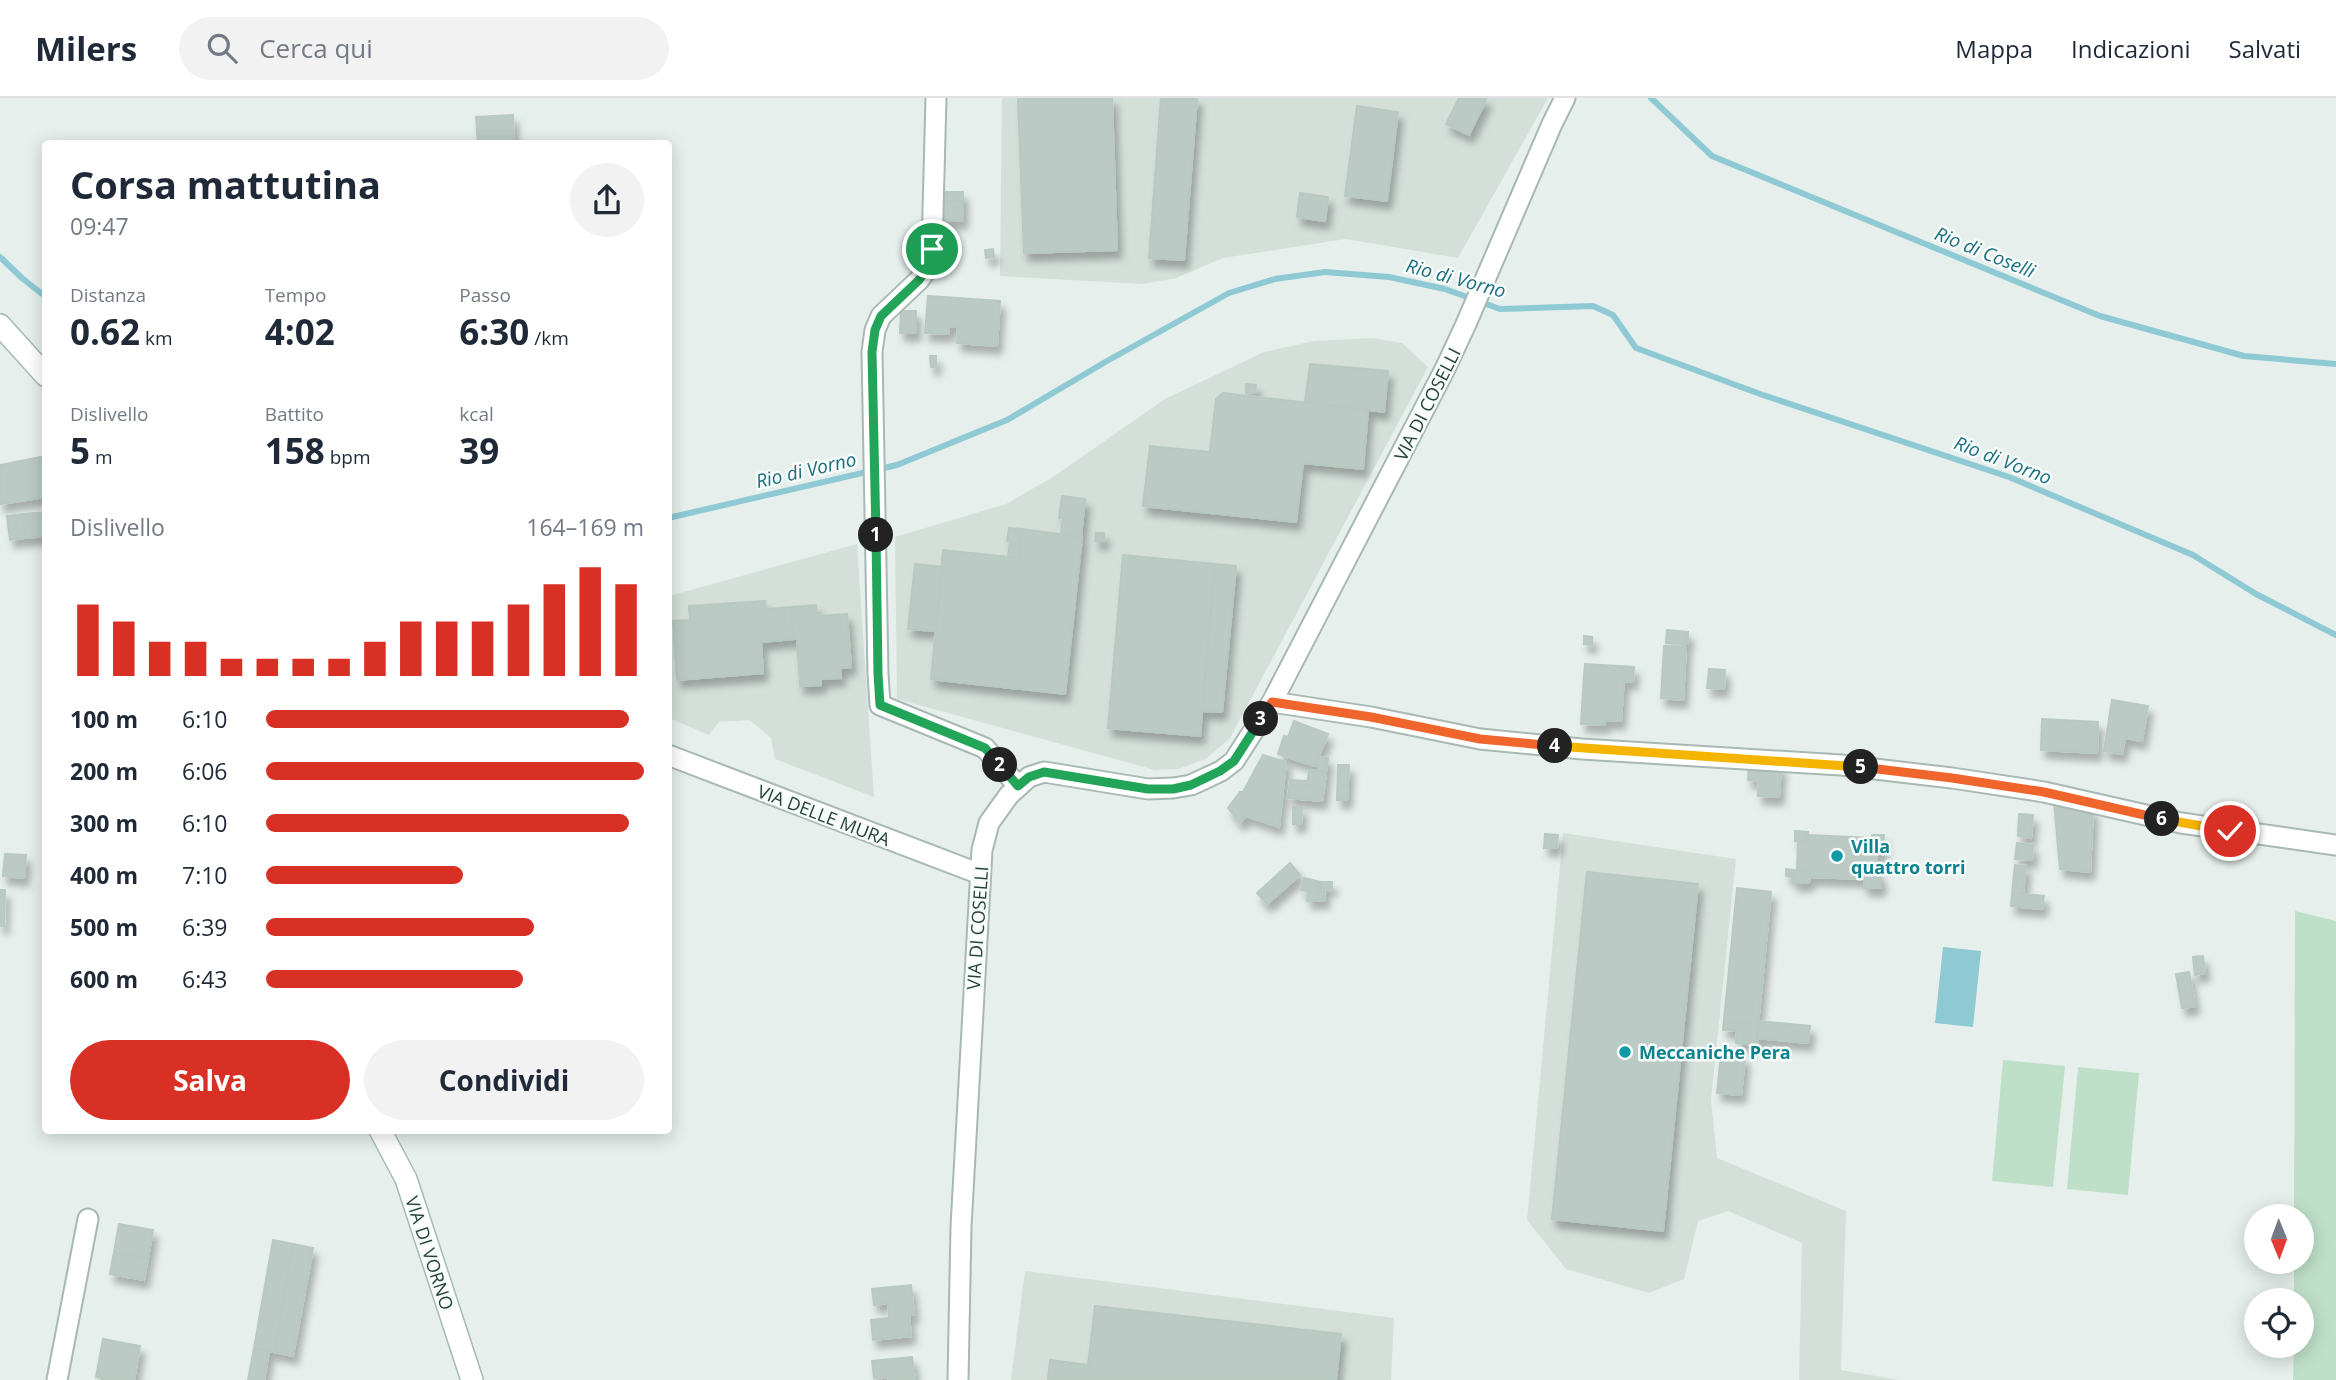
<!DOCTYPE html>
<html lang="it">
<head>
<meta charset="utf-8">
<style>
  :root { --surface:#fff; --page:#f2f2f3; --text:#1f2937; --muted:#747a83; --line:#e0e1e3; --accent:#d93025 }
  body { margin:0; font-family:"Open Sans",sans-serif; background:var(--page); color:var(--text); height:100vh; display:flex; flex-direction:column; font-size:26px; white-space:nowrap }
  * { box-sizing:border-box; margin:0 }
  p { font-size:23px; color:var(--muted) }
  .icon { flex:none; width:38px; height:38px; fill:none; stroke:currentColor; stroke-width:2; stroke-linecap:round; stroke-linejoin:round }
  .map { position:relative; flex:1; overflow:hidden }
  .panel { position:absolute; left:42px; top:42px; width:630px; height:994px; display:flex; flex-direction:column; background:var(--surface); border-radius:7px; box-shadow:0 4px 18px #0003 }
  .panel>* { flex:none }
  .needle { width:46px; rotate:179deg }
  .tools { position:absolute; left:2244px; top:1106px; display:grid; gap:14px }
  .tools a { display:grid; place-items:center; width:70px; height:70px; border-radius:50%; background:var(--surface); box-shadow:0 4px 18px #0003; font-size:35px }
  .pin { position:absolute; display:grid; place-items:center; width:60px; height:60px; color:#fff; margin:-30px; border:4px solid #fff; border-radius:50%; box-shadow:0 2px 7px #0007 }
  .km { position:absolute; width:35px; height:35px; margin:-18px; border-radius:50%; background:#222; color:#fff; font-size:19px; line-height:35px; text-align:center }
  .round { display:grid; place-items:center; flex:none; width:74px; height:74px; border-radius:37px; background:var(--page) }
  .head { display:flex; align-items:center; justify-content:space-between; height:119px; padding:0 28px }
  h1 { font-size:38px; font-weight:700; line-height:52px }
  .figures { display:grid; grid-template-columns:repeat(3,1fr); gap:10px; height:119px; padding:7px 28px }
  .figures div { display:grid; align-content:center }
  .figures b { font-size:35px; font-weight:700 }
  .figures small { font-size:19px; font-weight:400 }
  .figures p { font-size:19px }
  .chart { height:196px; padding:14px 28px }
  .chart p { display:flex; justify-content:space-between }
  .chart svg { width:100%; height:126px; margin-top:7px; stroke:var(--accent); stroke-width:6 }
  .cta { display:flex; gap:14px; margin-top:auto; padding:14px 28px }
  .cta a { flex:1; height:80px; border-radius:42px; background:var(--accent); color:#fff; font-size:28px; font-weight:700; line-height:80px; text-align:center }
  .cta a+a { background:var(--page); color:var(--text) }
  ul { padding:0 28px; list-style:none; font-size:23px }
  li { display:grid; grid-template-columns:112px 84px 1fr; align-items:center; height:52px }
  li i { height:18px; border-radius:9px; background:var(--accent) }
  header { display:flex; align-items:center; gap:42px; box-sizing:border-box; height:98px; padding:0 35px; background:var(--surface); border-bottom:2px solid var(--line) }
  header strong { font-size:33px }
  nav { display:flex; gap:38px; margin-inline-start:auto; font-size:24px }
  .search { width:490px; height:63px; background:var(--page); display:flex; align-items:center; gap:18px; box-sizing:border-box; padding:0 24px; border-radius:38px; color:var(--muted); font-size:26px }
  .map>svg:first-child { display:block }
  .built { fill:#d4dfda }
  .green { fill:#bfe0c8 }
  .water { fill:#8ec9d4 }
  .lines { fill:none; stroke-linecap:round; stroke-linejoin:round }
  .stream { stroke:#8ec9d4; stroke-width:6 }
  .building { fill:#bbcac4; stroke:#b8c9c2; stroke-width:2; filter:url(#shadow) }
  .street-casing { stroke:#a8b8b2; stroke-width:23 }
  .secondary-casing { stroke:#a4bbb3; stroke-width:24 }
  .street { stroke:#fff; stroke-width:19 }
  .secondary { stroke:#fff; stroke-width:21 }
  .split-1-casing { stroke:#fff; stroke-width:14 }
  .split-2-casing { stroke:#fff; stroke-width:14 }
  .split-3-casing { stroke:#fff; stroke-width:14 }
  .split-4-casing { stroke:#fff; stroke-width:14 }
  .split-5-casing { stroke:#fff; stroke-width:14 }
  .split-6-casing { stroke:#fff; stroke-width:14 }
  .split-7-casing { stroke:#fff; stroke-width:14 }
  .split-1 { stroke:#22a559; stroke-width:9 }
  .split-2 { stroke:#22a559; stroke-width:9 }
  .split-3 { stroke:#22a559; stroke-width:9 }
  .split-4 { stroke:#f0652b; stroke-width:9 }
  .split-5 { stroke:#f5b400; stroke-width:9 }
  .split-6 { stroke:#f0652b; stroke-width:9 }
  .split-7 { stroke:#f5b400; stroke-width:9 }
  .culture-dot { fill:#0f9aa8; stroke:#f7fbf9; stroke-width:2.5 }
  .labels { text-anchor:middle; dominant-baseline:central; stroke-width:5; stroke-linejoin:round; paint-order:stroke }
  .street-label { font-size:18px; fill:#24423a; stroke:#f7fbf9 }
  .culture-label { font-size:18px; font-weight:bold; fill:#0d838f; stroke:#f7fbf9; text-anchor:start }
  .water-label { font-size:19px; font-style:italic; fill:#1c6f80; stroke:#f7fbf9 }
</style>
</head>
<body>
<header>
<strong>Milers</strong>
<div class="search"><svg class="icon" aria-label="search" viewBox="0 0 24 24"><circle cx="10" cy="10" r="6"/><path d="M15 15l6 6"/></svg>Cerca qui</div>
<nav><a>Mappa</a><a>Indicazioni</a><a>Salvati</a></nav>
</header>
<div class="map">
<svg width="2336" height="1282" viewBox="0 0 2336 1282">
  <defs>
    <filter id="shadow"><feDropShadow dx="4.5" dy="8" stdDeviation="3.5" flood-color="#0004"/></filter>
  </defs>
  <rect width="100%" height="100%" fill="#e6efeb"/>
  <path class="built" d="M 1002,0 L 1548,0 L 1458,160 L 1346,141 L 1223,160 L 1176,180 L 1143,186 L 1000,178 Z
    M 1373,240 L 1402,245 L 1428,269 L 1230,640 L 1206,661 L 1178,671 L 1155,672 L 897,601 L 895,439 L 1006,406 L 1053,379 L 1165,301 L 1264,254 L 1314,243 Z
    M 857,446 L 874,699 L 775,661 L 771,640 L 750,622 L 719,624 L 709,637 L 669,620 L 669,498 Z
    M 1563,735 L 1736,761 L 1711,1002 L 1717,1060 L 1846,1113 L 1841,1272 L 1899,1282 L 1799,1282 L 1802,1145 L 1728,1113 L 1698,1123 L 1684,1181 L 1649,1195 L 1566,1171 L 1527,1122 Z
    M 1025,1173 L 1394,1220 L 1391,1282 L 1011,1282 Z"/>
  <path class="green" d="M 2295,813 L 2336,823 L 2336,1282 L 2293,1282 L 2294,1248 L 2301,1248 L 2301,1202 L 2294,1202 L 2294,1164 L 2301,1164 L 2301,1118 L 2294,1118 Z
    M 2003,962 L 2065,968 L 2053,1089 L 1992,1083 Z
    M 2078,969 L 2139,975 L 2128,1097 L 2067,1091 Z"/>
  <path class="water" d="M 1943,849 L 1981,853 L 1973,929 L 1935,925 Z"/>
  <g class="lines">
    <path class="stream" d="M 1651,0 L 1712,58 L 2100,218 L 2244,258 L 2336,266
      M 0,159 L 23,181 L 46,199
      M 668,420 L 897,367 L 1007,322 L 1107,263 L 1229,195 L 1275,181 L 1325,174 L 1389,179 L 1445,191 L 1500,211 L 1593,208 L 1613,217 L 1636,250 L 1760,296 L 2009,379 L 2193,457 L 2256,496 L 2336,537"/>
  </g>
  <path class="building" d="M 1018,0 L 1112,0 L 1117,152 L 1024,155 Z
    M 1161,0 L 1197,0 L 1184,162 L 1149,160 Z
    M 1459,0 L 1487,0 L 1469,37 L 1446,26 Z
    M 1357,8 L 1398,14 L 1387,103 L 1345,98 Z
    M 513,17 L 514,46 L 478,46 L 476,19 Z
    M 942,94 L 963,94 L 963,103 L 942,103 Z
    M 1300,95 L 1328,99 L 1325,123 L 1297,119 Z
    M 942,103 L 963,103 L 963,123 L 942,123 Z
    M 993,151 L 994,159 L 986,160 L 985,152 Z
    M 928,198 L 1000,203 L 997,248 L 957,245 L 958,229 L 949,229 L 949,236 L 925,235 Z
    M 901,213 L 916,213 L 916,235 L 900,235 Z
    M 930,258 L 936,258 L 936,269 L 931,269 Z
    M 1310,266 L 1388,273 L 1384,314 L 1305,304 Z
    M 1246,286 L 1256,287 L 1255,295 L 1246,295 Z
    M 1223,295 L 1368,312 L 1363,371 L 1303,365 L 1296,424 L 1143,408 L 1150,348 L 1210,354 L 1216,301 Z
    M 46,358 L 46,399 L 0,406 L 0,367 Z
    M 1062,398 L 1085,401 L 1081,439 L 1061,436 L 1063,420 L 1059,420 Z
    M 46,414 L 46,438 L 25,440 L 23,416 Z
    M 23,416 L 25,440 L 10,442 L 7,418 Z
    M 1009,430 L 1022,431 L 1019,460 L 1008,459 L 1010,444 L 1007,443 Z
    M 1022,431 L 1082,439 L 1065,596 L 931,581 L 943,452 L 1019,460 Z
    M 1096,435 L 1104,435 L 1104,443 L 1095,443 Z
    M 1123,457 L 1215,466 L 1200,638 L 1108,630 Z
    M 915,466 L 943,469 L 936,533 L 908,531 Z
    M 1215,466 L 1236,468 L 1222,614 L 1202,613 Z
    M 765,503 L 766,511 L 791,509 L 793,541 L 761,544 L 763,575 L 677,582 L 673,523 L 690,522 L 689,508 Z
    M 816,507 L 817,518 L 847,516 L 851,569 L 840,570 L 841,580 L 821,581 L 821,587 L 800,588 L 797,541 L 793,541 L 791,509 Z
    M 1667,532 L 1688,534 L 1688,546 L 1666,545 Z
    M 1584,538 L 1592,539 L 1592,547 L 1584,546 Z
    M 1664,548 L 1686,549 L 1683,602 L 1661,600 Z
    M 1585,566 L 1634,569 L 1633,584 L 1624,583 L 1624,579 L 1584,577 Z
    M 1709,571 L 1725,572 L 1724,591 L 1707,590 Z
    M 1584,577 L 1624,579 L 1621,623 L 1605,623 L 1605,627 L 1581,626 Z
    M 2112,602 L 2148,608 L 2142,643 L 2125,640 L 2122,656 L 2104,653 Z
    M 2042,621 L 2098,624 L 2097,655 L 2041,652 Z
    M 1294,623 L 1328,636 L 1315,668 L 1278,656 L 1284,638 L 1288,639 Z
    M 1263,657 L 1286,664 L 1279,729 L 1246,718 L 1240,725 L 1228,710 L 1240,694 L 1243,694 Z
    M 1319,659 L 1328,660 L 1326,674 L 1318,673 Z
    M 1749,666 L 1760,667 L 1759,683 L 1748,682 Z
    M 1338,667 L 1349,667 L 1347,702 L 1337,702 Z
    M 1760,667 L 1781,668 L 1779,699 L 1758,698 Z
    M 1309,672 L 1326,674 L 1324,691 L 1307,687 Z
    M 1290,682 L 1308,683 L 1307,687 L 1324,691 L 1322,703 L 1288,700 Z
    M 2054,704 L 2093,712 L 2090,774 L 2060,771 Z
    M 1293,709 L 1302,709 L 1301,726 L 1293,726 Z
    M 2019,716 L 2033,717 L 2031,740 L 2018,738 Z
    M 1795,733 L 1808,734 L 1808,744 L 1795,743 Z
    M 1545,736 L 1558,737 L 1557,750 L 1544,750 Z
    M 1808,737 L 1872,740 L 1872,754 L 1877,755 L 1876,777 L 1865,776 L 1864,781 L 1809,779 L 1810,773 L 1797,772 L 1798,743 L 1808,744 Z
    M 1872,737 L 1884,737 L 1883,755 L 1872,754 Z
    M 2017,745 L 2033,747 L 2032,762 L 2015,761 Z
    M 5,756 L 26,757 L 24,780 L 3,778 Z
    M 1290,765 L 1300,777 L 1267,806 L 1257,795 Z
    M 2015,767 L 2026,768 L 2023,796 L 2012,795 Z
    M 1786,771 L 1794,772 L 1793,779 L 1786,778 Z
    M 1794,772 L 1810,773 L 1809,785 L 1793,785 Z
    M 1587,774 L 1698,786 L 1663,1133 L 1552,1121 Z
    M 1865,776 L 1881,777 L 1881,790 L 1864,790 Z
    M 1304,780 L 1321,784 L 1319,793 L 1324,792 L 1325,802 L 1307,803 L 1308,793 L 1301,792 Z
    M 1321,784 L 1332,784 L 1332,790 L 1321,790 Z
    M 1737,790 L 1771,794 L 1758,927 L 1727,924 L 1727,932 L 1723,932 Z
    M 0,792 L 5,792 L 4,828 L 0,828 Z
    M 2012,795 L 2044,798 L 2042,811 L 2011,808 Z
    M 2203,858 L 2205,875 L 2195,877 L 2193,859 Z
    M 2189,874 L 2195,908 L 2182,910 L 2176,876 Z
    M 1758,923 L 1810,928 L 1808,945 L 1757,940 Z
    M 1727,924 L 1758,927 L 1757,947 L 1736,945 L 1737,933 L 1727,932 Z
    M 1721,956 L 1745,959 L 1741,997 L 1717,995 Z
    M 119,1126 L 153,1132 L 148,1160 L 114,1154 Z
    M 273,1142 L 293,1146 L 274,1254 L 254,1250 Z
    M 293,1146 L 313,1150 L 293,1258 L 274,1254 Z
    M 114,1154 L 148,1160 L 144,1182 L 110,1176 Z
    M 911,1187 L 914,1217 L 909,1217 L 911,1238 L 873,1242 L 871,1222 L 889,1220 L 888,1205 L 874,1207 L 872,1191 Z
    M 1095,1208 L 1341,1236 L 1336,1282 L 1048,1282 L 1050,1262 L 1088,1267 Z
    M 103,1241 L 140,1248 L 134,1282 L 102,1282 L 102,1280 L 96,1279 Z
    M 254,1250 L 269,1253 L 264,1282 L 248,1282 Z
    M 912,1259 L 915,1282 L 888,1282 L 888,1279 L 874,1280 L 872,1263 Z"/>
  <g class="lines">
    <defs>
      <path id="street" d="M 936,0 L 932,151 L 929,168 L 919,182 L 881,218 L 875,232 L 872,254 L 878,576 L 880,607 L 985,650 L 1018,688
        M 1272,604 L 1371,619 L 1480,641 L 1582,651 L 1841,667 L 1952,680 L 2044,694 L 2181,725 L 2336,747
        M 668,657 L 980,776
        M 57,1282 L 88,1121
        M 958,1282 L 961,1129 L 982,752 L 989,725 L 1009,697 L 1029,679 L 1044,674 L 1148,691 L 1173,690 L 1191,687 L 1204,681 L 1221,673 L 1234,663 L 1272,604 L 1445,271 L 1466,226 L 1552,26 L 1565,0"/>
      <path id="secondary" d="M 0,227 L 46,278
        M 380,1032 L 406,1081 L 472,1282"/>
    </defs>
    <use href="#street" class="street-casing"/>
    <use href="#secondary" class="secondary-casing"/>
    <use href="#street" class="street"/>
    <use href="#secondary" class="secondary"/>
  </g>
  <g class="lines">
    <defs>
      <path id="split-1" d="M 876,437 L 872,254 L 875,232 L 881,218 L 919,182 L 929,168 L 932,151"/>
      <path id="split-2" d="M 876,437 L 878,576 L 880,607 L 985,650 L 1000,667"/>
      <path id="split-3" d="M 1000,667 L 1018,688 L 1029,679 L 1044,674 L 1148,691 L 1173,691 L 1191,687 L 1220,673 L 1234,663 L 1261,621"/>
      <path id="split-4" d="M 1261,621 L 1272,604 L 1371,619 L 1480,641 L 1555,648"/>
      <path id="split-5" d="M 1555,648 L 1861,669"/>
      <path id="split-6" d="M 1861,669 L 1952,680 L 2044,694 L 2162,721"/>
      <path id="split-7" d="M 2162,721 L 2230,733"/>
    </defs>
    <use href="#split-1" class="split-1-casing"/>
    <use href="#split-2" class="split-2-casing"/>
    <use href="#split-3" class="split-3-casing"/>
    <use href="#split-4" class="split-4-casing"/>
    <use href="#split-5" class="split-5-casing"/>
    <use href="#split-6" class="split-6-casing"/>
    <use href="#split-7" class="split-7-casing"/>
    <use href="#split-1" class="split-1"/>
    <use href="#split-2" class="split-2"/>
    <use href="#split-3" class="split-3"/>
    <use href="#split-4" class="split-4"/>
    <use href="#split-5" class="split-5"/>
    <use href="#split-6" class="split-6"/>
    <use href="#split-7" class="split-7"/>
  </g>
  <g class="culture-dot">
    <circle cx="1837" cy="758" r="7"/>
    <circle cx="1625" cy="954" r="7"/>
  </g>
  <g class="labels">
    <g class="street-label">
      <text transform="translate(1427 306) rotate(-63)">VIA DI COSELLI</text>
      <text transform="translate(824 717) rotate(21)">VIA DELLE MURA</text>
      <text transform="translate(977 830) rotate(-86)">VIA DI COSELLI</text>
      <text transform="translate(430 1155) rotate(72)">VIA DI VORNO</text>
    </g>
    <g class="culture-label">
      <text x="1851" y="748">Villa<tspan x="1851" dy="21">quattro torri</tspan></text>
      <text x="1639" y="954">Meccaniche Pera</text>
    </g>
    <g class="water-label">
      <text transform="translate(1985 154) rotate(22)">Rio di Coselli</text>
      <text transform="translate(1456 180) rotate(15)">Rio di Vorno</text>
      <text transform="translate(2003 362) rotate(21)">Rio di Vorno</text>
      <text transform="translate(806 372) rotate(-13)">Rio di Vorno</text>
    </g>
  </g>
</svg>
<div class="tools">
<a><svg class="needle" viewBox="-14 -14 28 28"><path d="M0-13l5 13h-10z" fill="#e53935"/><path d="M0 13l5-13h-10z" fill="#747a83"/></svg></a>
<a><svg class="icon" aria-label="locate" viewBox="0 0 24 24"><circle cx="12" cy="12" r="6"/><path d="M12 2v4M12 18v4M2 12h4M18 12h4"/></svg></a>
</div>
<div class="pin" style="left:932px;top:151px;background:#1e9e55"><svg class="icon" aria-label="arrive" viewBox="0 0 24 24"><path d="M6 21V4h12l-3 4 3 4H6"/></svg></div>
<div class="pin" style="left:2230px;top:733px;background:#d93025"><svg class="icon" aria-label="check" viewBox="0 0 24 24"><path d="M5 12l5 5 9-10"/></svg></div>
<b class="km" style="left:876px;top:437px">1</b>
<b class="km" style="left:1000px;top:667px">2</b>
<b class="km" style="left:1261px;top:621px">3</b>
<b class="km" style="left:1555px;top:648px">4</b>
<b class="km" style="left:1861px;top:669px">5</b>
<b class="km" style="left:2162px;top:721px">6</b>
<section class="panel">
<div class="head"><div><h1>Corsa mattutina</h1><p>09:47</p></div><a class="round"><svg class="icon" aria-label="share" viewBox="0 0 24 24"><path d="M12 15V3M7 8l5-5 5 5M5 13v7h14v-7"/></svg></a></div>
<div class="figures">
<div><p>Distanza</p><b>0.62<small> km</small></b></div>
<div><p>Tempo</p><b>4:02</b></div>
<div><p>Passo</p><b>6:30<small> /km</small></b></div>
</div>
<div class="figures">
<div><p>Dislivello</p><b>5<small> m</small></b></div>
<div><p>Battito</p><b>158<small> bpm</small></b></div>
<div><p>kcal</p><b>39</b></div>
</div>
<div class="chart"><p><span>Dislivello</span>164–169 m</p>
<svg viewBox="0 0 160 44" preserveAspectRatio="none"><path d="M5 44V19M15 44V25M25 44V32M35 44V32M45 44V38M55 44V38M65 44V38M75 44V38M85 44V32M95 44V25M105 44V25M115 44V25M125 44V19M135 44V12M145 44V6M155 44V12"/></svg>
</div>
<ul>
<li><b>100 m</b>6:10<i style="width:96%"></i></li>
<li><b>200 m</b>6:06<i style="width:100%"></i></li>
<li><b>300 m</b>6:10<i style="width:96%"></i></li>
<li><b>400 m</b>7:10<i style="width:52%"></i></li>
<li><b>500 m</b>6:39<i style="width:71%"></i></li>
<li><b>600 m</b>6:43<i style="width:68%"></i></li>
</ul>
<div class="cta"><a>Salva</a><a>Condividi</a></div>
</section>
</div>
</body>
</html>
